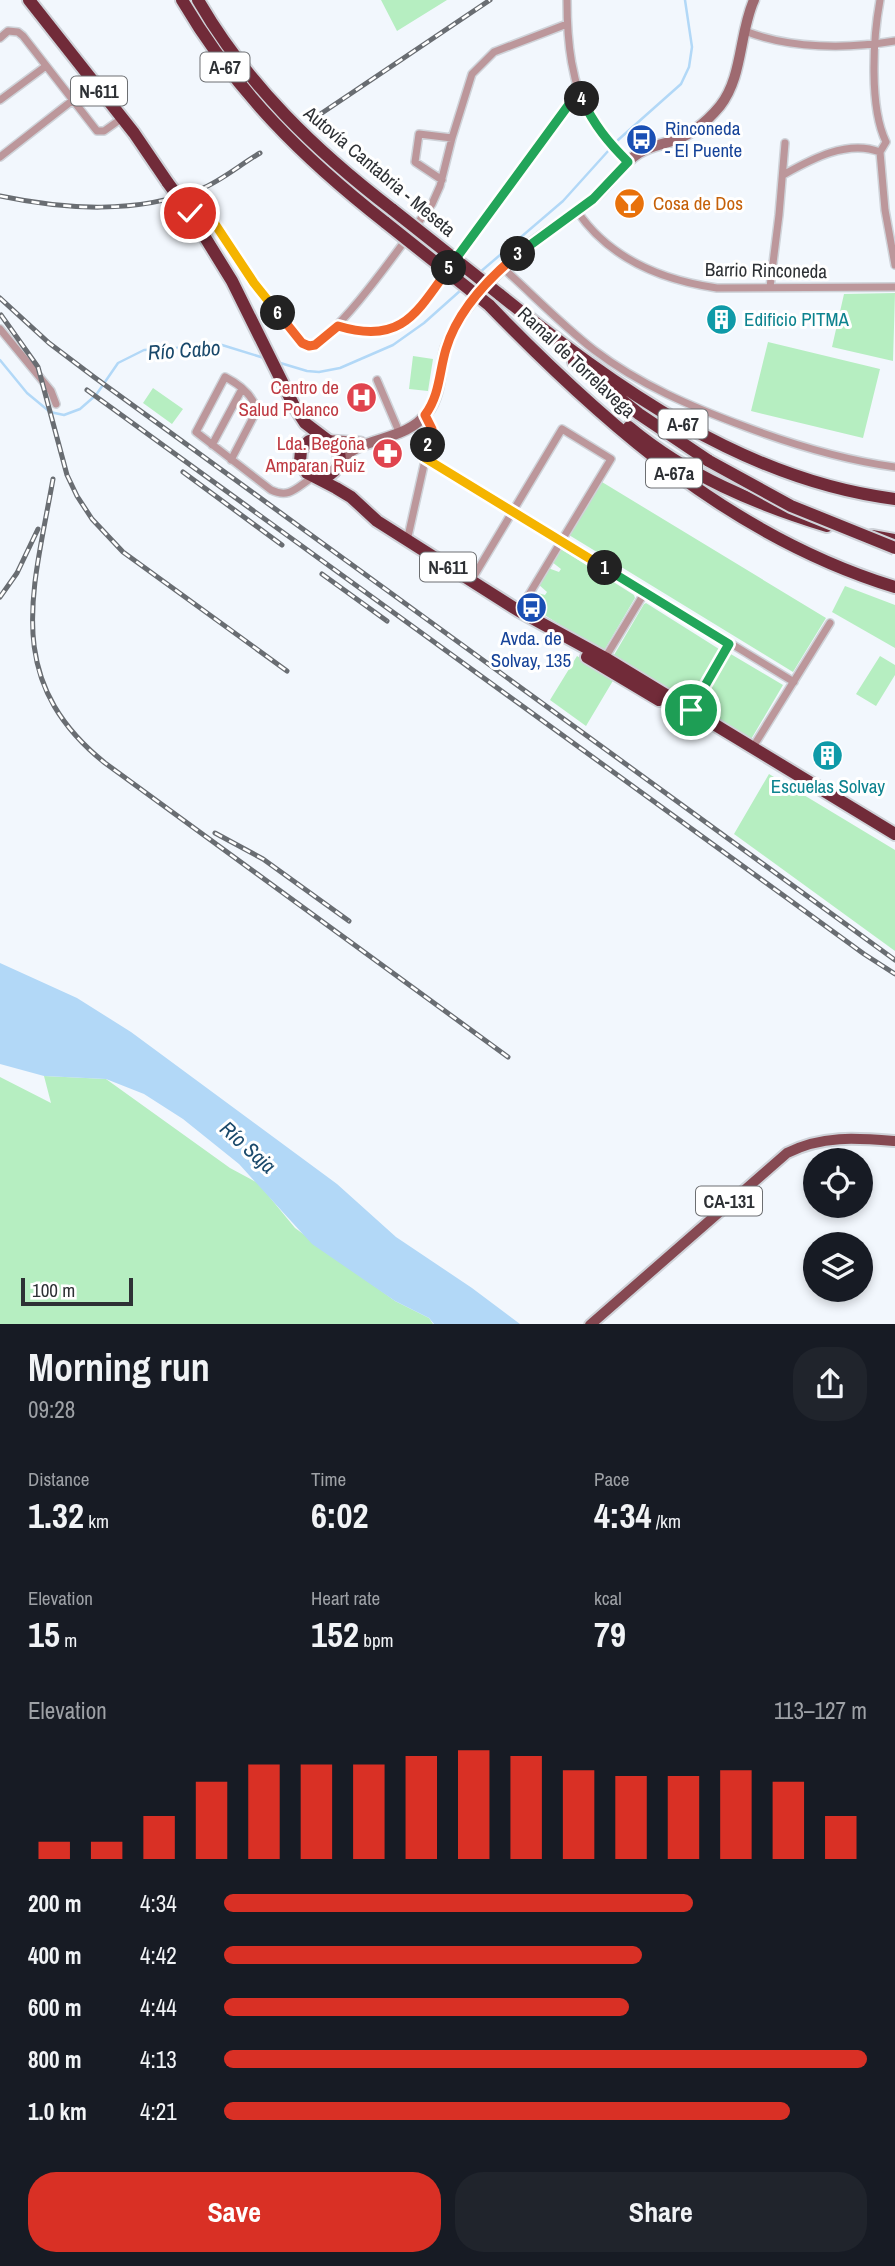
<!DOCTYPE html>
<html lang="en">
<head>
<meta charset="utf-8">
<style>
  :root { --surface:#171b24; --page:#20242c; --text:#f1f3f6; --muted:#9ea1a6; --accent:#d93025 }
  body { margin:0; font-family:"Archivo Narrow",sans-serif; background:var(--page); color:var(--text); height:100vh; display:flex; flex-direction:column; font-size:26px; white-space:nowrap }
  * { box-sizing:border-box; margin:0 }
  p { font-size:23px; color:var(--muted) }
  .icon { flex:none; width:38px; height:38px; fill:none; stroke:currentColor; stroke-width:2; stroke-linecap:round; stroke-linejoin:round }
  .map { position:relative; height:1324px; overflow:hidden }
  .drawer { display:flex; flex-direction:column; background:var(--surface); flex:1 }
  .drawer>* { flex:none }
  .controls { position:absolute; left:803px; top:1148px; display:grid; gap:14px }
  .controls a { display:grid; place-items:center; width:70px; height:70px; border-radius:50%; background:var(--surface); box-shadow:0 4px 10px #0003; font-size:35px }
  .scale { position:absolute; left:21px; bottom:18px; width:112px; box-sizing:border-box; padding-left:7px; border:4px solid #2e3135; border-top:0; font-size:19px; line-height:24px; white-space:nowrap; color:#2e3135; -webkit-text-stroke:5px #fff; paint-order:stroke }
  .pin { position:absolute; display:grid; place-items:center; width:60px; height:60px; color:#fff; margin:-30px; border:4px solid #fff; border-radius:50%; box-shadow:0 2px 7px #0007 }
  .km { position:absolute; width:35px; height:35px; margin:-18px; border-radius:50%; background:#222; color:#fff; font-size:19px; line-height:35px; text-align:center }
  .round { display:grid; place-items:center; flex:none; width:74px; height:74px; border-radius:28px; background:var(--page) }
  .headline { display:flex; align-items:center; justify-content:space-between; height:119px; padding:0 28px }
  h1 { font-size:38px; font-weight:800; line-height:52px }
  .stats { display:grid; grid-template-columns:repeat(3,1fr); gap:10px; height:119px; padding:7px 28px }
  .stats div { display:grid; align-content:center }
  .stats b { font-size:35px; font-weight:800 }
  .stats small { font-size:19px; font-weight:400 }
  .stats p { font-size:19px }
  .chart { height:196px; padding:14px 28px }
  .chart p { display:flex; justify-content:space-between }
  .chart svg { width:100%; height:126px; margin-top:7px; stroke:var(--accent); stroke-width:6 }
  .action { display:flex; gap:14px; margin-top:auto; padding:14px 28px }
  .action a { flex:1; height:80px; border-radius:28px; background:var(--accent); color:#fff; font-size:28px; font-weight:800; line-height:80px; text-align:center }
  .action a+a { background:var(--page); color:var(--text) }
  ul { padding:0 28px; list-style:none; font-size:23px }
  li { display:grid; grid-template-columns:112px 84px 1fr; align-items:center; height:52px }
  li i { height:18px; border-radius:9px; background:var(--accent) }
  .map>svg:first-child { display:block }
  .green { fill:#b6eec1 }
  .water { fill:#b2d8f7 }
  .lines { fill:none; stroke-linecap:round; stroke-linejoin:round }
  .stream { stroke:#b2d8f7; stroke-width:2.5 }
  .street-casing { stroke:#cfd3d9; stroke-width:10 }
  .secondary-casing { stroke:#cfd3d9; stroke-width:13 }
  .primary-casing { stroke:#cfd3d9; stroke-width:14 }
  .highway-casing { stroke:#cfd3d9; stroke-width:16 }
  .street { stroke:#bc979b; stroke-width:7 }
  .secondary { stroke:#9e6a70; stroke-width:10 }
  .primary { stroke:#864952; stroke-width:10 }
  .highway { stroke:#712b39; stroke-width:12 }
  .rail-casing { stroke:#696d72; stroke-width:5 }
  .rail { stroke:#fff; stroke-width:2.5; stroke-dasharray:8; stroke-linecap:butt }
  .highway-bridge-casing { stroke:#cfd3d9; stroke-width:16; stroke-linecap:butt }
  .highway-bridge { stroke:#712b39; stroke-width:12 }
  .split-1-casing { stroke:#fff; stroke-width:14 }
  .split-2-casing { stroke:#fff; stroke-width:14 }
  .split-3-casing { stroke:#fff; stroke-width:14 }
  .split-4-casing { stroke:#fff; stroke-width:14 }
  .split-5-casing { stroke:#fff; stroke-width:14 }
  .split-6-casing { stroke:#fff; stroke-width:14 }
  .split-7-casing { stroke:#fff; stroke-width:14 }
  .split-1 { stroke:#22a559; stroke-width:9 }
  .split-2 { stroke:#f5b400; stroke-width:9 }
  .split-3 { stroke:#f0652b; stroke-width:9 }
  .split-4 { stroke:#22a559; stroke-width:9 }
  .split-5 { stroke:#22a559; stroke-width:9 }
  .split-6 { stroke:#f0652b; stroke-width:9 }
  .split-7 { stroke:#f5b400; stroke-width:9 }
  .labels { text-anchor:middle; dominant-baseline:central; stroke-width:6; stroke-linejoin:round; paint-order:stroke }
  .shield { fill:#fff; stroke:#6d6f72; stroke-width:2 }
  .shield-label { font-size:18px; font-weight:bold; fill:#2e3135 }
  .transit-label { font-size:19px; fill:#164399; stroke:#fff; text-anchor:start }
  .street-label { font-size:19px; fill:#2e3135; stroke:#fff }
  .food-label { font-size:19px; fill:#c56008; stroke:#fff; text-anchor:start }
  .culture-label { font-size:19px; fill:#0d838f; stroke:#fff; text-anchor:start }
  .health-label { font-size:19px; fill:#be3a42; stroke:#fff; text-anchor:end }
  .water-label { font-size:21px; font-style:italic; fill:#1a496b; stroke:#fff }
</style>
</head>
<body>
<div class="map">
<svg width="895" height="1325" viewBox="0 0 895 1325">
  <rect width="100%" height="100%" fill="#f2f7fd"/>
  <path class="green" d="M 381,0 L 447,0 L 397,31 Z
    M 895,293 L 893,361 L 832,347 L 844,294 Z
    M 768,342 L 880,369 L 863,438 L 751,411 Z
    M 413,356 L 433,359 L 428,391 L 409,389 Z
    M 153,388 L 183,409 L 172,424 L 143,403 Z
    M 602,482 L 826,618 L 793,672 L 569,535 Z
    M 561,549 L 634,595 L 635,598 L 605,649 L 600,650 L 527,604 L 534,592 L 545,595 L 547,592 L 538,584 L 548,568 L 559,572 L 561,569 L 552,562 Z
    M 845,586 L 895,605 L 895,648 L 832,612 Z
    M 646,603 L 719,649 L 688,701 L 614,655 L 644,604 Z
    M 729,653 L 783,685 L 750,741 L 696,708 Z
    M 577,656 L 614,679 L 586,726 L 550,700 Z
    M 880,656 L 895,665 L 895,675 L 876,706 L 856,694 Z
    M 769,774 L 895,850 L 895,951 L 734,834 Z
    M 44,1076 L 106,1079 L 230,1168 L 258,1183 L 295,1228 L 395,1301 L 429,1318 L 433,1324 L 0,1324 L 0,1077 L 51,1103 Z"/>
  <path class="water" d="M 0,963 L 77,998 L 131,1032 L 337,1184 L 396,1237 L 472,1288 L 520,1324 L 434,1324 L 429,1318 L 395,1301 L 312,1244 L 239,1164 L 183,1119 L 144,1094 L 106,1079 L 44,1076 L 0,1064 Z"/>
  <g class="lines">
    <path class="stream" d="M 479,273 L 563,201 L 618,140 L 681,84 L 689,67 L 692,47 L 685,0
      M 0,360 L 27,393 L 50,412 L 64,415 L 80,409 L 96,395 L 118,363 L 144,350 L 222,345 L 264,358
      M 277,362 L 307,371 L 319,372 L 340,368 L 393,345 L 424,323 L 461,290"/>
    <defs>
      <path id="street" d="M 567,0 C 567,41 571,85 592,121 C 601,137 615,149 628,162
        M 880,0 C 873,38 869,107 886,142
        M 745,31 C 790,49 848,49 895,41
        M 0,38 L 8,31 L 18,32 L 23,36 L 97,131 L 104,131 L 121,119
        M 0,100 L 46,66
        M 886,142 L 880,152 L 885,210 L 895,265
        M 0,157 L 73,100
        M 783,175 C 810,160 847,139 880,152
        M 442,180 L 415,162 L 419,134 L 452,138
        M 577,211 C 609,258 661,280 717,288 L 895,287
        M 191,213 L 213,221 L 254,283 L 302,343 L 308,346 C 337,341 411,231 432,204 L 440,186 L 452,138 L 472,74 L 494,52 L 567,24
        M 454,261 L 570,103 L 581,95
        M 503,268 C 533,295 562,325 594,350 C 640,385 692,407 746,427 C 794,445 844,460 895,467
        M 770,287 L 779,215 L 785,143
        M 338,326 C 399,344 415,316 447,271
        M 0,329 L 51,391 L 56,404
        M 377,380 L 400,434
        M 212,445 L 242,389
        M 426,458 L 794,682
        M 231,460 L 257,410 C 252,394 239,384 225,377 L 196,432 L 271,490 C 290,499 297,487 313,477
        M 407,541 L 432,429 L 425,416
        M 471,581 L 562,429 L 611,459 L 519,611
        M 605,658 L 645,592
        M 691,710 L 729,644
        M 753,747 L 830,623"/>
      <path id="secondary" d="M 330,440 L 361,442
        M 340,460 C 365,435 405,442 427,413 C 442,394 439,369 446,347 C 458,312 487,283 513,258 C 538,235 569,220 594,198 C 610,185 621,164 639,153 C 648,147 659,145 669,142 C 690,136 706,123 720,106 C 743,77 739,33 754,0"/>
      <path id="primary" d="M 590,1325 L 787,1153 C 822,1135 857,1138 895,1141"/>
      <path id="highway" d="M 29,0 L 134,133 L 168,183
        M 182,0 C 236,92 303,158 386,223
        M 198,0 C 247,85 316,151 393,210
        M 190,213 L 232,281 L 294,406 L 305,423 L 338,448 C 343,463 336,475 320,478
        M 499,294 C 615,387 743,480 895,499
        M 489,305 C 605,425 732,537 895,587
        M 574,362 L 639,414 L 709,461
        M 629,427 C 688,476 755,504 827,526
        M 323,438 L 309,441 L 301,450 L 300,462 L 307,473 L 336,488 L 351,497 L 377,521 L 519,611 L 605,658 L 895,834
        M 872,536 L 895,540
        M 587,657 L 659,700"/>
    </defs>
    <use href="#street" class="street-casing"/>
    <use href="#secondary" class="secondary-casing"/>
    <use href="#primary" class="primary-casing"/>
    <use href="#highway" class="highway-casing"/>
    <use href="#street" class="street"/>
    <use href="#secondary" class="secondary"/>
    <use href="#primary" class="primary"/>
    <use href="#highway" class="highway"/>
    <defs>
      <path id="rail" d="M 316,117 L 490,0
        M 0,196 C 67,210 136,214 201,189 C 221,181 241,164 260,153
        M 0,298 L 49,343 L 94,377 L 895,960
        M 1,315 L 38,367 L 67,475 L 77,496 L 92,519 L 123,552 L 287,671
        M 87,390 L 864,954 L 895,974
        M 183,472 L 282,545
        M 53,479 C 33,592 2,680 105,763 L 508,1057
        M 322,574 L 387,621
        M 0,597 L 17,573 L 38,529
        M 215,833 L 263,859 L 349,921"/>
    </defs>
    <use href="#rail" class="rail-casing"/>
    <use href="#rail" class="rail"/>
    <defs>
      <path id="highway-bridge" d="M 168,183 L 190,213
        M 393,210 L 499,294
        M 386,223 L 489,305
        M 709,461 L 791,506 L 895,548"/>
    </defs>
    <use href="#highway-bridge" class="highway-bridge-casing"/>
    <use href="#highway-bridge" class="highway-bridge"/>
  </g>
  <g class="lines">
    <defs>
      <path id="split-1" d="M 605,568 L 729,644 L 691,710"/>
      <path id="split-2" d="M 428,445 L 425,458 L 605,568"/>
      <path id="split-3" d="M 428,445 L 432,429 L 425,415 C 440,395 439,372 446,349 C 457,312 489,278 518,254"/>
      <path id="split-4" d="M 518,254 L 593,199 L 628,162 C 608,142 594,125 582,99"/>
      <path id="split-5" d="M 449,268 L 570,103 L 580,95 L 582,99"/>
      <path id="split-6" d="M 278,313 L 302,343 L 309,346 L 315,345 L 338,326 C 401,345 416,314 449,268"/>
      <path id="split-7" d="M 190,213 L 213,221 L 254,283 L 278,313"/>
    </defs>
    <use href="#split-1" class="split-1-casing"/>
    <use href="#split-2" class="split-2-casing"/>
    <use href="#split-3" class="split-3-casing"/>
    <use href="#split-4" class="split-4-casing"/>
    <use href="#split-5" class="split-5-casing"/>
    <use href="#split-6" class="split-6-casing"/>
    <use href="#split-7" class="split-7-casing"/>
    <use href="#split-1" class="split-1"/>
    <use href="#split-2" class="split-2"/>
    <use href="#split-3" class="split-3"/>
    <use href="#split-4" class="split-4"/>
    <use href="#split-5" class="split-5"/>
    <use href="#split-6" class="split-6"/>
    <use href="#split-7" class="split-7"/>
  </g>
  <defs>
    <symbol id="bus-disc" viewBox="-11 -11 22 22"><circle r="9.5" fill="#1a4fb4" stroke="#fff"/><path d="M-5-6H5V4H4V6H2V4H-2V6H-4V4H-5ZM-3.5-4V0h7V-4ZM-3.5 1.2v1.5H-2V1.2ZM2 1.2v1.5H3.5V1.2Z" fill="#fff"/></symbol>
    <symbol id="bar-disc" viewBox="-11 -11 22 22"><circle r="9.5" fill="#e8710a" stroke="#fff"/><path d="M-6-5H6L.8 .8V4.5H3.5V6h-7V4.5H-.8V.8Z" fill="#fff"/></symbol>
    <symbol id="building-disc" viewBox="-11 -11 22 22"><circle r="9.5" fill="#0f9aa8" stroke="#fff"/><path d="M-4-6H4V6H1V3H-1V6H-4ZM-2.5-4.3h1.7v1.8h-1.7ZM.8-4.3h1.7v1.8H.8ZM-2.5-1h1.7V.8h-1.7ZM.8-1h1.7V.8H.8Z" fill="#fff"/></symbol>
    <symbol id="hospital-disc" viewBox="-11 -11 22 22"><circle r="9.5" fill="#e0444e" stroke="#fff"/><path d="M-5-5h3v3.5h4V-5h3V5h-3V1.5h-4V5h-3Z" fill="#fff"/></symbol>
    <symbol id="pharmacy-disc" viewBox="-11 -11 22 22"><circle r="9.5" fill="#e0444e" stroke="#fff"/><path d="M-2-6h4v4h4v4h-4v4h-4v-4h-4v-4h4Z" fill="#fff"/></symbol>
  </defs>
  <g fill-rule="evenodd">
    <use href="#bus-disc" x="624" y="122" width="35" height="35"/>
    <use href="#bar-disc" x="612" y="186" width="35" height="35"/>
    <use href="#building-disc" x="704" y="302" width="35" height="35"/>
    <use href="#hospital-disc" x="344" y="380" width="35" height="35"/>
    <use href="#pharmacy-disc" x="370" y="436" width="35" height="35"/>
    <use href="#bus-disc" x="514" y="590" width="35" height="35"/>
    <use href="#building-disc" x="810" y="738" width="35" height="35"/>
  </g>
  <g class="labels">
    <g class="shield">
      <rect x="200.5" y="52.5" width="49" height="29" rx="5"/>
      <rect x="71" y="76.5" width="56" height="29" rx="5"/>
      <rect x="658.5" y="409.5" width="49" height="29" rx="5"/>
      <rect x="646" y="458.5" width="56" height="29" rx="5"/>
      <rect x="420" y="552.5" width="56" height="29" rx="5"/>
      <rect x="696" y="1186.5" width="66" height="29" rx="5"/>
    </g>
    <g class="shield-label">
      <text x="225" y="67">A-67</text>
      <text x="99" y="91">N-611</text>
      <text x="683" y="424">A-67</text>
      <text x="674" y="473">A-67a</text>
      <text x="448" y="567">N-611</text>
      <text x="729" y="1201">CA-131</text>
    </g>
    <g class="transit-label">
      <text x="665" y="128">Rinconeda<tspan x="665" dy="22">- El Puente</tspan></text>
      <text x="531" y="638" text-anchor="middle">Avda. de<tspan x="531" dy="22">Solvay, 135</tspan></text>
    </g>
    <g class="street-label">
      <text transform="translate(380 171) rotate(40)">Autovía Cantabria - Meseta</text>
      <text transform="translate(766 270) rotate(1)">Barrio Rinconeda</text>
      <text transform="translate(577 362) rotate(43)">Ramal de Torrelavega</text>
    </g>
    <g class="food-label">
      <text x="653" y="203">Cosa de Dos</text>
    </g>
    <g class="culture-label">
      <text x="744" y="319">Edificio PITMA</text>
      <text x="828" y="786" text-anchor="middle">Escuelas Solvay</text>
    </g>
    <g class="health-label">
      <text x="339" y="387">Centro de<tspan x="339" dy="22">Salud Polanco</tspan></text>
      <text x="365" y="443">Lda. Begoña<tspan x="365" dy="22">Amparan Ruiz</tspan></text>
    </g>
    <g class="water-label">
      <text transform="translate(184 350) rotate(-4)">Río Cabo</text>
      <text transform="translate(248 1147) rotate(42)">Río Saja</text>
    </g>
  </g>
</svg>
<div class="controls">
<a><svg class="icon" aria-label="locate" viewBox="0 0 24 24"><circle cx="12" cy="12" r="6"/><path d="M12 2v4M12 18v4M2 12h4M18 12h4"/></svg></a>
<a><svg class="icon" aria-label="layers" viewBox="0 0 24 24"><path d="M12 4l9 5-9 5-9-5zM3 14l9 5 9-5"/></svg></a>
</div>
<div class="scale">100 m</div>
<div class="pin" style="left:691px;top:710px;background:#1e9e55"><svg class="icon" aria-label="arrive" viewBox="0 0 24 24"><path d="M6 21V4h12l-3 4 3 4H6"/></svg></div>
<div class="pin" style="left:190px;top:213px;background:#d93025"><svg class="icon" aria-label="check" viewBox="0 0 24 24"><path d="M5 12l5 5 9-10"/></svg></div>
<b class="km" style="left:605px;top:568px">1</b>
<b class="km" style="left:428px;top:445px">2</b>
<b class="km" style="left:518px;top:254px">3</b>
<b class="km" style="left:582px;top:99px">4</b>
<b class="km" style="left:449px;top:268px">5</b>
<b class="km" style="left:278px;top:313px">6</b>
</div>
<section class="drawer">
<div class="headline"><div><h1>Morning run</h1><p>09:28</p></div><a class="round"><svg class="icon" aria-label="share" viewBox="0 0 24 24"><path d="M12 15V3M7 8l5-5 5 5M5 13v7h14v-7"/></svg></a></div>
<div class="stats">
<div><p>Distance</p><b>1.32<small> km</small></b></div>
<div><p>Time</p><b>6:02</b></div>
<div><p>Pace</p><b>4:34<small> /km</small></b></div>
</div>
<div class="stats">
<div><p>Elevation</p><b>15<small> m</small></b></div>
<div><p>Heart rate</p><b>152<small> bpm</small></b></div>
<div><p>kcal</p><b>79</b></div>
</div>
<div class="chart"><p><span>Elevation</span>113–127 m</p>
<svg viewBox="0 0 160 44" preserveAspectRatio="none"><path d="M5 44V38M15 44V38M25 44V29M35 44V17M45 44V11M55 44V11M65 44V11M75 44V8M85 44V6M95 44V8M105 44V13M115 44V15M125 44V15M135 44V13M145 44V17M155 44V29"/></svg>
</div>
<ul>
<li><b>200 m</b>4:34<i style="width:73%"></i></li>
<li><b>400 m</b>4:42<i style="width:65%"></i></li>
<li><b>600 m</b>4:44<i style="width:63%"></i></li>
<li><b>800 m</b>4:13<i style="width:100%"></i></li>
<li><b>1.0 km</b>4:21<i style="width:88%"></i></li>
</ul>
<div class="action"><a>Save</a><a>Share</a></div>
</section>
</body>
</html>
